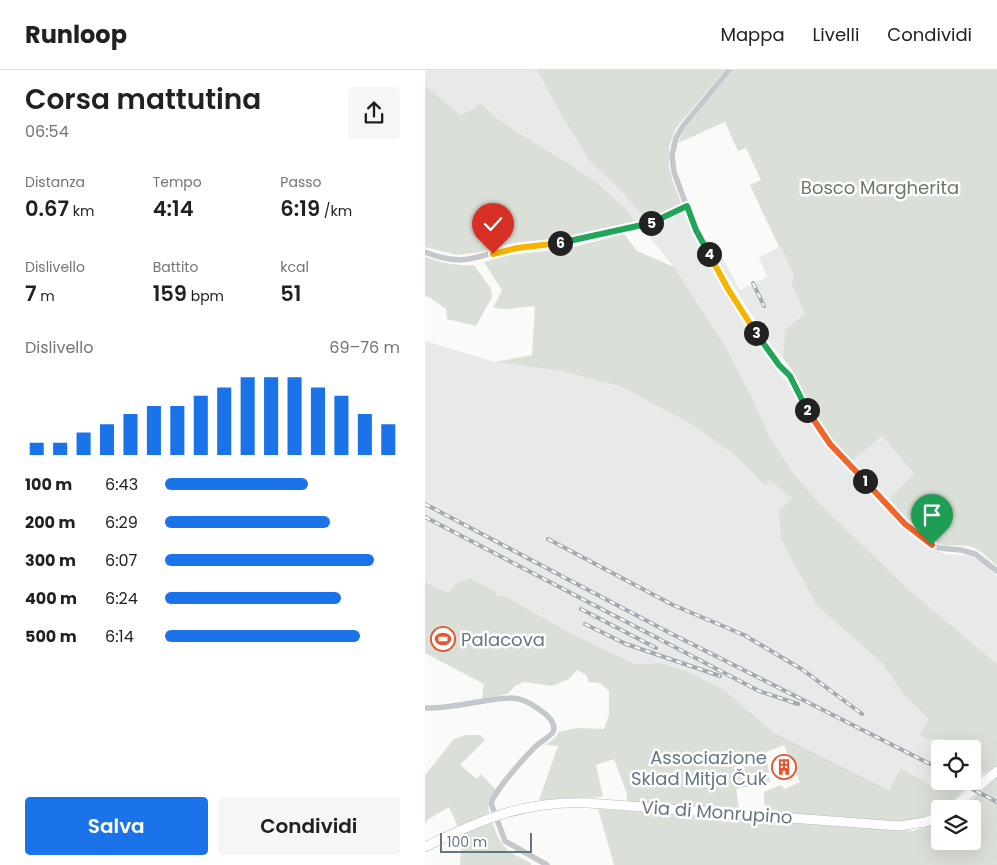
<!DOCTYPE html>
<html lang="it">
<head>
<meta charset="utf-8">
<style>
  :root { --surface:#fff; --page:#f6f6f6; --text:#202124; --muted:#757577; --line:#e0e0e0; --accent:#1a73e8 }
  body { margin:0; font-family:Poppins,sans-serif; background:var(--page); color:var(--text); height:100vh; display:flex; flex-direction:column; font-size:19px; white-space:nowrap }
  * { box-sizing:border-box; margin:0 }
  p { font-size:16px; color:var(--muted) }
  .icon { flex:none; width:28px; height:28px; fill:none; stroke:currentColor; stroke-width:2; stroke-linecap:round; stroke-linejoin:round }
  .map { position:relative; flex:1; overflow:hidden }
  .details { display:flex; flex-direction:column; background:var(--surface); width:425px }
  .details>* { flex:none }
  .controls { position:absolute; left:506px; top:670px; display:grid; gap:10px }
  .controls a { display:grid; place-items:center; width:50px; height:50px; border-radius:5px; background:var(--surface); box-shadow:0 5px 20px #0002; font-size:25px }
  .scale { position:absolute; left:15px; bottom:12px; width:92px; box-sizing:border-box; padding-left:5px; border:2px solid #657683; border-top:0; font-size:14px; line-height:18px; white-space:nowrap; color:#657683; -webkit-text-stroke:4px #fff; paint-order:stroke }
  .pin { position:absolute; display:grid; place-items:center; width:42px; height:42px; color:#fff; margin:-51px -21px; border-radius:50% 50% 50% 0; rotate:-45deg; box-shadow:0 0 5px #0007 }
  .pin .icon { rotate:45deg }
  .km { position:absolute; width:25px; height:25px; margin:-12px; border-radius:50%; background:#222; color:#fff; font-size:14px; line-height:25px; text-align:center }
  .round { display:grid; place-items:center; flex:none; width:52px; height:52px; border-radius:5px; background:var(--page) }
  .head { display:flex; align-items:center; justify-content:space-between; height:85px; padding:0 25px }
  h1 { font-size:28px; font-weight:600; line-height:38px }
  .figures { display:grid; grid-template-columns:repeat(3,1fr); gap:8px; height:85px; padding:5px 25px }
  .figures div { display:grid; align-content:center }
  .figures b { font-size:21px; font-weight:600 }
  .figures small { font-size:14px; font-weight:400 }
  .figures p { font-size:14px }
  .chart { height:140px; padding:10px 25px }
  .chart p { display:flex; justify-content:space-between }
  .chart svg { width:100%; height:90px; margin-top:5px; stroke:var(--accent); stroke-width:6 }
  .action { display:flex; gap:10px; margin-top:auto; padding:10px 25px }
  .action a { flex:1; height:58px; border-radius:5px; background:var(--accent); color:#fff; font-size:20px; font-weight:600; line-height:58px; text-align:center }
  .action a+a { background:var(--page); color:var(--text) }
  ul { padding:0 25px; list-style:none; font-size:16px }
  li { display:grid; grid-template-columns:80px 60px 1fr; align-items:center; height:38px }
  li i { height:12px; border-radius:6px; background:var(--accent) }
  header { display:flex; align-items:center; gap:30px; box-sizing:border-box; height:70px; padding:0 25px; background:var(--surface); border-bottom:1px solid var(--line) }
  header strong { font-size:24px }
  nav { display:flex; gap:28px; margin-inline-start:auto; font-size:18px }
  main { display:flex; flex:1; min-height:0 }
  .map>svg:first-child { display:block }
  .built { fill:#e8e9e9 }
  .green { fill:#dadfd7 }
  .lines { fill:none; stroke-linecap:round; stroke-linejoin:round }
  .secondary-casing { stroke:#b3babf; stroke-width:10 }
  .minor { stroke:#c3c8cc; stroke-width:5.5 }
  .secondary { stroke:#fff; stroke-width:9 }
  .rail-casing { stroke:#a2aab0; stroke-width:4 }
  .rail { stroke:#fff; stroke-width:2; stroke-dasharray:5.5; stroke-linecap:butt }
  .split-1-casing { stroke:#fff; stroke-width:10 }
  .split-2-casing { stroke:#fff; stroke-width:10 }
  .split-3-casing { stroke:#fff; stroke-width:10 }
  .split-4-casing { stroke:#fff; stroke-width:10 }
  .split-5-casing { stroke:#fff; stroke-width:10 }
  .split-6-casing { stroke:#fff; stroke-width:10 }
  .split-7-casing { stroke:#fff; stroke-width:10 }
  .split-1 { stroke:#f0652b; stroke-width:6 }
  .split-2 { stroke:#f0652b; stroke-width:6 }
  .split-3 { stroke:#22a559; stroke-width:6 }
  .split-4 { stroke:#f5b400; stroke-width:6 }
  .split-5 { stroke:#22a559; stroke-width:6 }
  .split-6 { stroke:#22a559; stroke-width:6 }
  .split-7 { stroke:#f5b400; stroke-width:6 }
  .labels { text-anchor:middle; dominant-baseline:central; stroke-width:5; stroke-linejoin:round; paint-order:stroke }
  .park-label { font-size:18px; fill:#687a64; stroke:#fff }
  .poi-label { font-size:18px; fill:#657683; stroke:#fff; text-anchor:start }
  .street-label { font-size:18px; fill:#657683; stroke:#fff }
</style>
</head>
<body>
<header>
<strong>Runloop</strong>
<nav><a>Mappa</a><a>Livelli</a><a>Condividi</a></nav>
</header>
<main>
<section class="details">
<div class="head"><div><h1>Corsa mattutina</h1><p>06:54</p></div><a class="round"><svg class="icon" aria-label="share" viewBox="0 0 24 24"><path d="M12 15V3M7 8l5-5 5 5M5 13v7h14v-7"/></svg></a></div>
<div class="figures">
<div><p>Distanza</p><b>0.67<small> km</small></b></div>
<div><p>Tempo</p><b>4:14</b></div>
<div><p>Passo</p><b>6:19<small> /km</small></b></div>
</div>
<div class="figures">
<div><p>Dislivello</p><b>7<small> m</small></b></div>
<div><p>Battito</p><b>159<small> bpm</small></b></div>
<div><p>kcal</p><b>51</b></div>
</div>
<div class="chart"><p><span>Dislivello</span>69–76 m</p>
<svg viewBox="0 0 160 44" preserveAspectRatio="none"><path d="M5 44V38M15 44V38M25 44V33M35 44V29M45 44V24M55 44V20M65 44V20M75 44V15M85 44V11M95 44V6M105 44V6M115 44V6M125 44V11M135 44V15M145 44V24M155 44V29"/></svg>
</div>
<ul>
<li><b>100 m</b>6:43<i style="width:61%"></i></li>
<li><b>200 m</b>6:29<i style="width:70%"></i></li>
<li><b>300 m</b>6:07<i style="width:89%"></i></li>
<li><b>400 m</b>6:24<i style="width:75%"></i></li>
<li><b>500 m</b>6:14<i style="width:83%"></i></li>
</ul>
<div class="action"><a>Salva</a><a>Condividi</a></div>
</section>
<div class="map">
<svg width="572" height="795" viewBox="0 0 572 795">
  <rect width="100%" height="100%" fill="#fafaf8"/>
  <path class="built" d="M 0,0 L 112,0 L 135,43 L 221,150 L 212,153 L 200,138 L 169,110 L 75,51 L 56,33 L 46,40 L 35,45 L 0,15 Z
    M 259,142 L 286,196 L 354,304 L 367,316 L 382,346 L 399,371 L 430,407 L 477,455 L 503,477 L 520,484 L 545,486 L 557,492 L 572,506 L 572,594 L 483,519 L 396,435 L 368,403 L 345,368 L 328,330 L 249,197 L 218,159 L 237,153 Z
    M 291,176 L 315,220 L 342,207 L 334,187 L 354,177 L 357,179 L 369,208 L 366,213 L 380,244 L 361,260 L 358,288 L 346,275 L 285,179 Z
    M 0,271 L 70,292 L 137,301 L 197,317 L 266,354 L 311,386 L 340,416 L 344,409 L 367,428 L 358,440 L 392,536 L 456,592 L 479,625 L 505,649 L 496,665 L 503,668 L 519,669 L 527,679 L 515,679 L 515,711 L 511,718 L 476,699 L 464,720 L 348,662 L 299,620 L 264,602 L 236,593 L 209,594 L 136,558 L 76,525 L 75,526 L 71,524 L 72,523 L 44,508 L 32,513 L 23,524 L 0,512 Z
    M 457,366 L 489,403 L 464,430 L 427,391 Z
    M 548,698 L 560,704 L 538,721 L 518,711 L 548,711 Z"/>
  <path class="green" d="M 112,0 L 300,0 L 251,58 L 244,77 L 244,97 L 248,112 L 256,133 C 246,142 234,146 221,150 L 200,125 L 165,91 L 135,43 Z
    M 307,0 L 572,0 L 572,496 C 564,489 555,479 544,476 C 533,474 520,478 509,472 C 494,463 476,443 464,430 L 489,403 L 457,366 L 427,391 L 409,373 L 393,352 L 380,327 L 369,303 L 358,288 L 360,260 L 380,244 L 366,213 L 369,207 L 357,179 L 354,177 L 325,115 L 336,110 L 321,78 L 313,81 L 300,52 L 253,73 L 259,60 Z
    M 0,15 L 35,45 L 46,40 L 56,33 L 75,51 L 169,110 L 200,138 L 212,153 L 141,168 L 85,174 L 56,182 L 32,185 L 0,177 Z
    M 199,164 L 212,181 L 249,197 L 299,275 L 328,330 L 345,368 L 368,403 L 396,435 L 483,519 L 572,594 L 572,696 L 560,704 L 548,698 L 548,679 L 527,679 L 519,669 L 503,669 L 495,665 L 504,649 L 479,625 L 456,592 L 392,536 L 356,469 L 354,441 L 367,428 L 344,410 L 340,416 L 311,386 L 266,354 L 197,317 L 137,301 L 70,292 L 107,285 L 110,236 L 82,239 L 68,238 L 77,220 L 59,192 L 86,185 L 145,178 Z
    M 0,187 C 17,193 31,196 49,195 L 66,219 L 67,227 L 51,256 L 22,249 L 21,239 L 4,227 L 0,226 Z
    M 44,508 L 72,522 L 71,525 L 75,526 L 76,524 L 136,558 L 209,594 L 236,593 L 264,602 L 299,620 L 348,662 L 464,720 L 476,699 L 511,718 L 515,711 L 518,711 L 538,721 C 520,739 503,748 478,752 L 342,743 L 339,731 L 339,722 L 355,715 L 360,719 L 375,712 L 359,675 L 341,682 L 345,712 L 311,719 L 314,738 L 238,736 L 202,733 L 202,724 L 189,689 L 171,695 L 178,727 L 114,730 L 133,676 L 120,675 L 130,668 L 134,662 L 152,658 L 179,659 L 184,645 L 184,621 L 175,613 L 164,612 L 161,605 L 152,600 L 144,609 L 127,616 L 99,612 L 90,616 L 82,624 L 57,629 L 59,614 L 0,583 L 0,512 L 23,523 L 32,513 Z
    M 40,665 L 55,665 L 60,670 L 35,695 L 52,709 L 56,704 L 71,720 L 63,732 L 64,743 L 33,757 L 24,737 L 2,750 L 0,755 L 0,705 L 29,669 Z
    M 572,707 L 572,795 L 189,795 L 173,739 L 488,761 L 515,752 L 515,771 L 548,771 L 548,739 L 537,739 Z
    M 67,752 C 78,780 80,780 106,793 L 106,795 L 35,795 L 37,765 Z"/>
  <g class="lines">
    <defs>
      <path id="secondary" d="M 526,739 L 572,701
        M 0,777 C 57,749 98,731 163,733 L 474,756 L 500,752 L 515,746"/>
    </defs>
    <use href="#secondary" class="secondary-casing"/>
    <path class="minor" d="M 304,0 L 258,56 L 251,68 L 247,85 L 249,102 L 268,154 L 292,199 L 303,219 L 347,287 L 365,306 L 385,347 L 405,374 L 461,434 L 480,454 L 507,475 L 514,478 L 536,480 L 550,484 L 572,501
      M 0,182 C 44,199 51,184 92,177 C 108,175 123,175 138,173 C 170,168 204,161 235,150 C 244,146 253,140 262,136
      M 0,638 C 29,639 56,629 84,628 C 95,627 106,633 115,640 C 121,644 132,653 128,662 C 127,665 114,673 111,676 C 99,688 71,719 66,733 L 80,771 L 122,795"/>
    <use href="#secondary" class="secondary"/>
    <defs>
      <path id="rail" d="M 328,213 L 339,236
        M 0,434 L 245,563 L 515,699
        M 0,447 L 334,621 L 373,634
        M 123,469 L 248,535 L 319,565 L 378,600 L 437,644
        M 156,539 L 231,578
        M 160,554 L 201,574 L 295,606
        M 532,711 L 572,732"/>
    </defs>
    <use href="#rail" class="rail-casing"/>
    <use href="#rail" class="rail"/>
  </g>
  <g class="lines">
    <defs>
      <path id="split-1" d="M 440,411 L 480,454 L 507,475"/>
      <path id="split-2" d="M 382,340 L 405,374 L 440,411"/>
      <path id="split-3" d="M 331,263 L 354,295 L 365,306 L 382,340"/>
      <path id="split-4" d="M 284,184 L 303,219 L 331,263"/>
      <path id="split-5" d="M 226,153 L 262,136 L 271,160 L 284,184"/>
      <path id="split-6" d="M 135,173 L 226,153"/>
      <path id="split-7" d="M 68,184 L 92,178 L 135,173"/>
    </defs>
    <use href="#split-1" class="split-1-casing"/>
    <use href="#split-2" class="split-2-casing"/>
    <use href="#split-3" class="split-3-casing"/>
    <use href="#split-4" class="split-4-casing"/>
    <use href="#split-5" class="split-5-casing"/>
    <use href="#split-6" class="split-6-casing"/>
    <use href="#split-7" class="split-7-casing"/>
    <use href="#split-1" class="split-1"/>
    <use href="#split-2" class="split-2"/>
    <use href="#split-3" class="split-3"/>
    <use href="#split-4" class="split-4"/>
    <use href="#split-5" class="split-5"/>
    <use href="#split-6" class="split-6"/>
    <use href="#split-7" class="split-7"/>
  </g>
  <defs>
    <symbol id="stadium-ring" viewBox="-11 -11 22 22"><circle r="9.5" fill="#fff" stroke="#e4572e" stroke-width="1.5"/><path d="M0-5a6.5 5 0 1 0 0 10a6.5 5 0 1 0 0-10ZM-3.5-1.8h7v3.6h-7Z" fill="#e4572e"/></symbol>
    <symbol id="building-ring" viewBox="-11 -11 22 22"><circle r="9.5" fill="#fff" stroke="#e4572e" stroke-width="1.5"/><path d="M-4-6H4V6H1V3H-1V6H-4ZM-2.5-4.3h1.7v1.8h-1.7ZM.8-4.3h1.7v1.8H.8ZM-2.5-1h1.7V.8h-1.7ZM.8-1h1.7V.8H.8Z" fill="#e4572e"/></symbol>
  </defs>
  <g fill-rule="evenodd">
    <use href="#stadium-ring" x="4" y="555" width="28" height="28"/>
    <use href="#building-ring" x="345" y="683" width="28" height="28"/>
  </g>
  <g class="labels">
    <g class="park-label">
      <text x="455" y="117">Bosco Margherita</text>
    </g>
    <g class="poi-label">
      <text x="36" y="569">Palacova</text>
      <text x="342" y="687" text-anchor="end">Associazione<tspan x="342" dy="21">Sklad Mitja Čuk</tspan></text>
    </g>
    <g class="street-label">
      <text transform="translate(292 742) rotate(4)">Via di Monrupino</text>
    </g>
  </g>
</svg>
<div class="controls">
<a><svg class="icon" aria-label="locate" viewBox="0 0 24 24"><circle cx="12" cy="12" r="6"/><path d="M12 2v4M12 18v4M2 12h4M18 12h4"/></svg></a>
<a><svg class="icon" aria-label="layers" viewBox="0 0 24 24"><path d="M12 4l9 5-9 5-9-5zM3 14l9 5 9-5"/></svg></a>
</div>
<div class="scale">100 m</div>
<div class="pin" style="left:507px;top:475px;background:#1e9e55"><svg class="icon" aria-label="arrive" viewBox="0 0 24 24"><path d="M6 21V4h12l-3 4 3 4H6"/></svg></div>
<div class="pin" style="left:68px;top:184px;background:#d93025"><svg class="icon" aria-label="check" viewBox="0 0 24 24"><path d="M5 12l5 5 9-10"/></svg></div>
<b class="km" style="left:440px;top:411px">1</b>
<b class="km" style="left:382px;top:340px">2</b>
<b class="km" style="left:331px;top:263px">3</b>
<b class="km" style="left:284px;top:184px">4</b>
<b class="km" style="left:226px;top:153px">5</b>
<b class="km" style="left:135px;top:173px">6</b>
</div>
</main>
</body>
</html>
